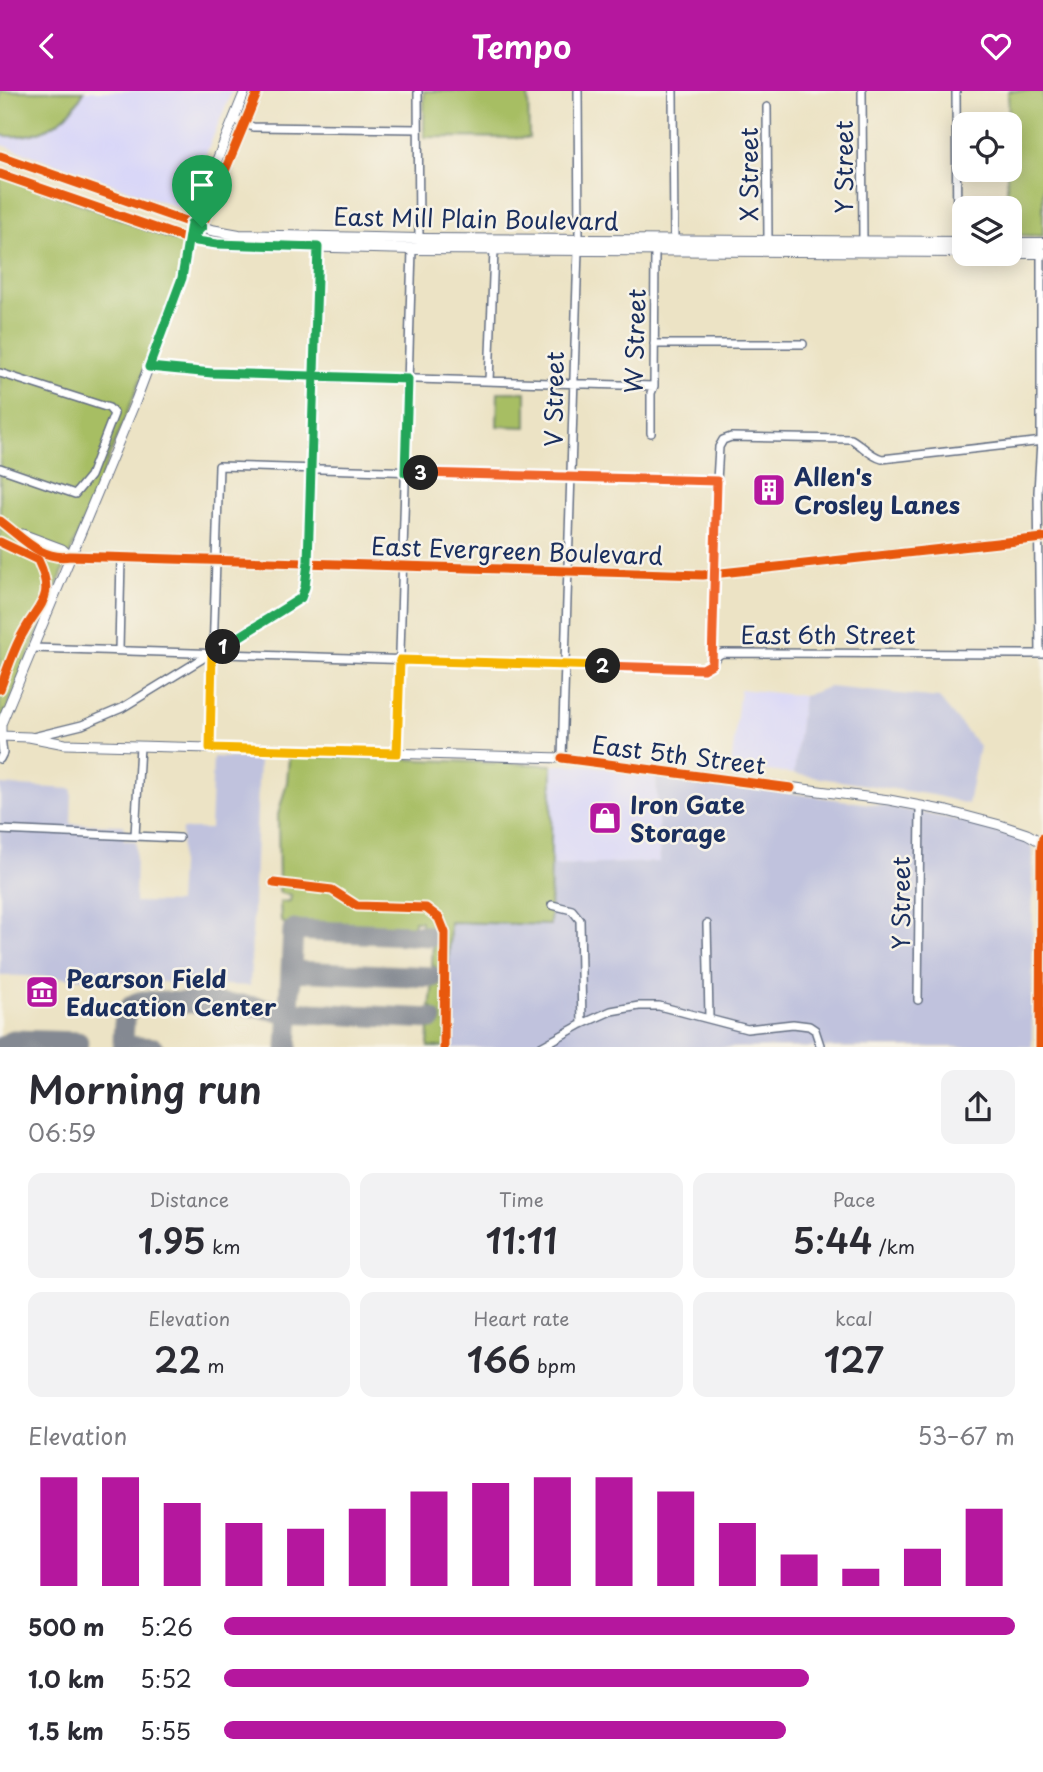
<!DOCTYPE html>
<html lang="en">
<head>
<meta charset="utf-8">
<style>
  :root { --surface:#fff; --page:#f2f2f3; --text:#2b2b33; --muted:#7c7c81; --accent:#b5179e }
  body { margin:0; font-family:"Playpen Sans",sans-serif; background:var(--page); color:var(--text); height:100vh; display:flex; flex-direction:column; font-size:26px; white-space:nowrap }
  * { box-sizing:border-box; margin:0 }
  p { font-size:23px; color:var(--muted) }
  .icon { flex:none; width:38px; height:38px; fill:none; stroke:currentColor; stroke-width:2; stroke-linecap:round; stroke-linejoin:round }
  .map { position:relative; height:956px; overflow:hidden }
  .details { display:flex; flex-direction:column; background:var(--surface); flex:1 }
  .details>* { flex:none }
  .tools { position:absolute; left:952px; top:21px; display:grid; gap:14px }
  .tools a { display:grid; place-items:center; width:70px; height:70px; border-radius:14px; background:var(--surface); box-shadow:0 4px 18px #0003; font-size:35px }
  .pin { position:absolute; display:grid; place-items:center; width:60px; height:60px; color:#fff; margin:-72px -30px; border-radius:50% 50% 50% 0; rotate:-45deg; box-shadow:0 0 7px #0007 }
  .pin .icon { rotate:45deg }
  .km { position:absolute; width:35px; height:35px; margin:-18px; border-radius:50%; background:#222; color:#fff; font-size:19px; line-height:35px; text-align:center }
  .round { display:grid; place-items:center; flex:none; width:74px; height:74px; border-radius:14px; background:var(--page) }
  .headline { display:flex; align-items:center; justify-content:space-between; height:119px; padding:0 28px }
  h1 { font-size:38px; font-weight:600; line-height:52px }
  .figures { display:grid; grid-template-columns:repeat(3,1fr); gap:10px; height:119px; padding:7px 28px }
  .figures div { display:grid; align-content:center; border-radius:14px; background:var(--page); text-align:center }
  .figures b { font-size:35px; font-weight:600 }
  .figures small { font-size:19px; font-weight:400 }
  .figures p { font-size:19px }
  .chart { height:196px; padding:14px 28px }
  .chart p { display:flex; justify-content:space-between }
  .chart svg { width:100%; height:126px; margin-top:7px; stroke:var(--accent); stroke-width:6 }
  ul { padding:0 28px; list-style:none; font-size:23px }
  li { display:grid; grid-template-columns:112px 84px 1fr; align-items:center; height:52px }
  li i { height:18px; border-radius:9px; background:var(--accent) }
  header { display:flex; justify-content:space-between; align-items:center; height:91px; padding:0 28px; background:var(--accent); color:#fff; font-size:32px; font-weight:600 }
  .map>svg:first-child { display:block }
  .built { fill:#d9d7f8 }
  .industrial { fill:#c0c2dd }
  .green { fill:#a7be64; stroke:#617661; stroke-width:2 }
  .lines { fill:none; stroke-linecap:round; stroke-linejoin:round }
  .taxiway { stroke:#848992; stroke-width:21 }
  .minor-casing { stroke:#646e82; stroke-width:10 }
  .tertiary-casing { stroke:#646e82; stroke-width:11 }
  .secondary-casing { stroke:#646e82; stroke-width:12 }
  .minor { stroke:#fff; stroke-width:7 }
  .tertiary { stroke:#fff; stroke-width:9 }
  .secondary { stroke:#fff; stroke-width:10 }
  .cycleway-casing { stroke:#f7f3e8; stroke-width:13 }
  .cycleway { stroke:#e8590c; stroke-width:9 }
  .split-1-casing { stroke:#fff; stroke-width:14 }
  .split-2-casing { stroke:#fff; stroke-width:14 }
  .split-3-casing { stroke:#fff; stroke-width:14 }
  .split-4-casing { stroke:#fff; stroke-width:14 }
  .split-1 { stroke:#22a559; stroke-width:9 }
  .split-2 { stroke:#f5b400; stroke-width:9 }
  .split-3 { stroke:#f0652b; stroke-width:9 }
  .split-4 { stroke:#22a559; stroke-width:9 }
  .labels { text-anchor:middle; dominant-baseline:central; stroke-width:5; stroke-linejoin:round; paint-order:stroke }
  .street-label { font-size:24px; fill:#1b2f5e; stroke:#f7f3e8 }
  .poi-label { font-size:24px; font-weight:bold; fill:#1b2f5e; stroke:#f7f3e8; text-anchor:start }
</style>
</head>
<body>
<header><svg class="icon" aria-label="back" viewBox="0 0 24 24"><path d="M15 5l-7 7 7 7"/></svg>Tempo<svg class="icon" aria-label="heart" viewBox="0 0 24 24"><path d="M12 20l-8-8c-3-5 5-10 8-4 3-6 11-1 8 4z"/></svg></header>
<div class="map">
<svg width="1043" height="957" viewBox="0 0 1043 957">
  <rect width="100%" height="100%" fill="#f7f3e8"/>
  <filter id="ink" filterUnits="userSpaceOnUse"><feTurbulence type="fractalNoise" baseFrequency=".0143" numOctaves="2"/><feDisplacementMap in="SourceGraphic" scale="14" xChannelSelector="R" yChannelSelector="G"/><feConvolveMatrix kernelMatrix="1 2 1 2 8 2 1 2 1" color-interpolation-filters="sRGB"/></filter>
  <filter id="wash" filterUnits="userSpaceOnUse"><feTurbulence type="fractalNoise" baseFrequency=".00686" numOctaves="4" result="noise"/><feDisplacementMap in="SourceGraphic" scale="28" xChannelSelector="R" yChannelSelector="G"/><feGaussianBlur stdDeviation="1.57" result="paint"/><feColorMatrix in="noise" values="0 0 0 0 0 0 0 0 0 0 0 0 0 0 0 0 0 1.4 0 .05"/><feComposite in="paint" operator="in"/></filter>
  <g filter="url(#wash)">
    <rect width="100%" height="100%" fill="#ece3c5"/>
    <path class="built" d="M 0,0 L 232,0 L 183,118 L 0,53 Z
      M 740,598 L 803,605 L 794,683 L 731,676 Z
      M 552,674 L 587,674 L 656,684 L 660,771 L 551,775 Z"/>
    <path class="industrial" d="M 829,596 L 939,607 L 979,655 L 968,713 L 933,704 L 794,683 L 803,605 Z
      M 213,666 L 259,668 L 250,895 L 0,884 L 0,694 L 72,698 L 71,733 L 124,734 L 124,749 L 136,750 L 135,811 L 178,812 L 182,738 L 210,738 Z
      M 656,684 L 885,715 L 968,731 L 1027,751 L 1033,758 L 1032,956 L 446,957 L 449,831 L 550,834 L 551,775 L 660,771 Z"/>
    <path class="green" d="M 0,0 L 84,0 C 68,32 36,50 0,44 Z
      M 424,0 L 528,0 L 529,47 L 424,46 Z
      M 1008,0 L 1043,0 L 1043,145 L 1010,144 L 1010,117 L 1007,117 L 1007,79 L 1010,79 Z
      M 0,83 L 183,151 L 188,163 L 182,187 L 0,635 Z
      M 498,301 L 526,301 L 526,336 L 497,335 Z
      M 294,664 L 552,674 L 550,834 L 450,831 L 446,956 L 428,956 L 429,938 L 432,937 L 433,917 L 430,916 L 435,876 L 432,874 L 433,842 L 421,840 L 421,830 L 414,830 L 413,840 L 288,835 L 281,830 L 280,811 L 290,810 L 291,804 L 280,802 L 279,798 L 278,724 L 287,691 L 289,667 Z"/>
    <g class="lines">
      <path class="taxiway" d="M 291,880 L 433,886
        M 123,955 L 154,957
        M 1,957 L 13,949 L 78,951 L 77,957
        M 123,957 C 124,938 120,914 143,910 L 241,914 L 288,921 L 432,928
        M 287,957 L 293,839 L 432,845"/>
    </g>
  </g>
  <g filter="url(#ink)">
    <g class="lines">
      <defs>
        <path id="minor" d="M 418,0 L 419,148
          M 578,0 L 579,149
          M 673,0 L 674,150
          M 862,0 L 863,151
          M 956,0 L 957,151
          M 767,16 L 768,150
          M 234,28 L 253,36 L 418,38
          M 654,253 L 803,253
          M 149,276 L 212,282 L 654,295
          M 0,282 L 109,317 L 114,323 L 90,385 L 75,403 L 0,377
          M 489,290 L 494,159
          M 651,342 L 651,302 L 654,295 L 655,160
          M 33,557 L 703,578 C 714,576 713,564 723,562 L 1043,563
          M 119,559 L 121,467
          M 1040,563 L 1038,401 L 1041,350 L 1041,162
          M 712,569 L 717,390 L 719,356 L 723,349 L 731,346 L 851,348 C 862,354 870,365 882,368 L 1043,350
          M 33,646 L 82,634 L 122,617 L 303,506 L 308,471 L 318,156
          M 210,658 L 219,375 L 717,390
          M 397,662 L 412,158
          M 562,667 L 578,159
          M 0,668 L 3,662 L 1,646
          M 0,739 L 179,747
          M 135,745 L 140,655
          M 552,814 L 572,819 L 580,829 L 582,933
          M 707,833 L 709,926
          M 918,909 L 920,716
          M 539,957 L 582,933 L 611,920 L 639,915 L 659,915 L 747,938 L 793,933 L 809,935 L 815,939 L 821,957"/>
        <path id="tertiary" d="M 190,149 L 205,128 L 258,0
          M 0,430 C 22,446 41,470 70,465 L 703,484 L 1043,447
          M 22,443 L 62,458 L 70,465
          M 0,645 L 29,646 L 65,653 L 562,667 L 889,709 L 947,720 L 1000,734 L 1027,743 L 1043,752
          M 1,646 L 1,633 L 136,309 L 182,187 L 191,133 L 245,0"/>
        <path id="secondary" d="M 0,65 L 211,139 L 239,144 L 419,148 L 964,151
          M 0,83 L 173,144 L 217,153 L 412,158 L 964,161
          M 1010,152 L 1043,152
          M 1010,162 L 1043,162
          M 1040,957 L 1041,759 L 1043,747"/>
      </defs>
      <use href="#minor" class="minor-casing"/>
      <use href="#tertiary" class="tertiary-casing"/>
      <use href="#secondary" class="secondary-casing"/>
      <use href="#minor" class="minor"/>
      <use href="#tertiary" class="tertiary"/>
      <use href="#secondary" class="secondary"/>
      <defs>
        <path id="cycleway" d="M 0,65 L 202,136
          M 0,83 L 190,149
          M 195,144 L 205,128 L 258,0
          M 0,430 C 22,446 41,470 70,465 L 703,484 L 1043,447
          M 0,451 L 38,469 C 56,508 40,511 23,542 C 13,559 7,580 0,598
          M 562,667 L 791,697
          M 274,792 L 332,799 L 357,815 L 426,817 L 439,827 L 445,842 L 444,957
          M 1040,957 L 1041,759 L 1043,747"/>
      </defs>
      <use href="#cycleway" class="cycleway-casing"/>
      <use href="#cycleway" class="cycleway"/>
    </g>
  </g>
  <g class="lines" filter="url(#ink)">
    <defs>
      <path id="split-1" d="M 202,136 L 190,149 L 217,153 L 318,156 L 308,471 L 305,496 L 301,507 L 223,556"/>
      <path id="split-2" d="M 223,556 L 212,563 L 210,657 L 397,662 L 400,569 L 603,575"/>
      <path id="split-3" d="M 421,382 L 717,390 L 712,573 L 703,578 L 603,575"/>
      <path id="split-4" d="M 202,136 L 191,132 L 182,187 L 149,276 L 212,282 L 408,288 L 405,382 L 421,382"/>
    </defs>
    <use href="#split-1" class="split-1-casing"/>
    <use href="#split-2" class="split-2-casing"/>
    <use href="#split-3" class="split-3-casing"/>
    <use href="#split-4" class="split-4-casing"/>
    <use href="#split-1" class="split-1"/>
    <use href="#split-2" class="split-2"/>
    <use href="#split-3" class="split-3"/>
    <use href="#split-4" class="split-4"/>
  </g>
  <defs>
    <symbol id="building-square" viewBox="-11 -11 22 22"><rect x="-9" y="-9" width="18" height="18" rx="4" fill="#b5179e" stroke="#f7f3e8"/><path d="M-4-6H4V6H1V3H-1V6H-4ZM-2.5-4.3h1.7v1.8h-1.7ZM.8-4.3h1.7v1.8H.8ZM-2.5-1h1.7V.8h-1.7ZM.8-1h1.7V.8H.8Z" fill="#fff"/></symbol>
    <symbol id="shop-square" viewBox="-11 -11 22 22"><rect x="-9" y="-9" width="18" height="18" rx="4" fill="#b5179e" stroke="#f7f3e8"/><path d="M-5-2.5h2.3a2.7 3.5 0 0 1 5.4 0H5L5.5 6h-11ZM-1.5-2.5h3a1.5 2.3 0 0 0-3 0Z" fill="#fff"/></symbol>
    <symbol id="museum-square" viewBox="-11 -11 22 22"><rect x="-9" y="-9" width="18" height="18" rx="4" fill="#b5179e" stroke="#f7f3e8"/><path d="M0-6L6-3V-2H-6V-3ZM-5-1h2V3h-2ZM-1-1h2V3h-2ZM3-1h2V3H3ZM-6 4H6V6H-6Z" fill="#fff"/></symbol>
  </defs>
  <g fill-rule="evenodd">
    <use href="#building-square" x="750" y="380" width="38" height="38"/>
    <use href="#shop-square" x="586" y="708" width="38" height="38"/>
    <use href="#museum-square" x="23" y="882" width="38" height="38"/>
  </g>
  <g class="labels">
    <g class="street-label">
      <text transform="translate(843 76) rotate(-90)">Y Street</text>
      <text transform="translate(748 83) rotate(-90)">X Street</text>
      <text transform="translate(476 127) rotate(1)">East Mill Plain Boulevard</text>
      <text transform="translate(634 250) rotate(-88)">W Street</text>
      <text transform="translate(553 308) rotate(-89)">V Street</text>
      <text transform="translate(517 459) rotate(2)">East Evergreen Boulevard</text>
      <text x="828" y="543">East 6th Street</text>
      <text transform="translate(679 663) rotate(7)">East 5th Street</text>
      <text transform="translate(900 812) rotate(-90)">Y Street</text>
    </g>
    <g class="poi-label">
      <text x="794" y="385">Allen's<tspan x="794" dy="28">Crosley Lanes</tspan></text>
      <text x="630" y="713">Iron Gate<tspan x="630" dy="28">Storage</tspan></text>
      <text x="66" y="887">Pearson Field<tspan x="66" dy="28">Education Center</tspan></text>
    </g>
  </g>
</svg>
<div class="tools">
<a><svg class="icon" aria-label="locate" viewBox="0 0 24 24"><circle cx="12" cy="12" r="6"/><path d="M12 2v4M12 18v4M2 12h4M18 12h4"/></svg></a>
<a><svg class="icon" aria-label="layers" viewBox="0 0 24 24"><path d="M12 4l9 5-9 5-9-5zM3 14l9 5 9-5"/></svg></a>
</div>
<div class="pin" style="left:202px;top:136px;background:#1e9e55"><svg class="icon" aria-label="arrive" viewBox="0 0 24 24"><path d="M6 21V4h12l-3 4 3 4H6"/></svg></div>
<b class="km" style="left:223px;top:556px">1</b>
<b class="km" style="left:603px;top:575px">2</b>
<b class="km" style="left:421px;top:382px">3</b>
</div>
<section class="details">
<div class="headline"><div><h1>Morning run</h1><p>06:59</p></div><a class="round"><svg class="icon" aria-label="share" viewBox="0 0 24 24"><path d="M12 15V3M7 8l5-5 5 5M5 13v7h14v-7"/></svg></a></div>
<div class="figures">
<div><p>Distance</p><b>1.95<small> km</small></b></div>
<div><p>Time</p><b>11:11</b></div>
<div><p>Pace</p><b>5:44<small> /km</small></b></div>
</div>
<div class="figures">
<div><p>Elevation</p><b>22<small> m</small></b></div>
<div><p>Heart rate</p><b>166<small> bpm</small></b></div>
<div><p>kcal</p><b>127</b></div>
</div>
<div class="chart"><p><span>Elevation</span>53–67 m</p>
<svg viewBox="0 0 160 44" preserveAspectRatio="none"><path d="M5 44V6M15 44V6M25 44V15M35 44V22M45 44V24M55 44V17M65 44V11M75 44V8M85 44V6M95 44V6M105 44V11M115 44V22M125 44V33M135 44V38M145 44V31M155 44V17"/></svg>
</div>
<ul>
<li><b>500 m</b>5:26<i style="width:100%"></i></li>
<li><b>1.0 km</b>5:52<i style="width:74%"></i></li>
<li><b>1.5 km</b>5:55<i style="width:71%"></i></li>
</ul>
</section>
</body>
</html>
